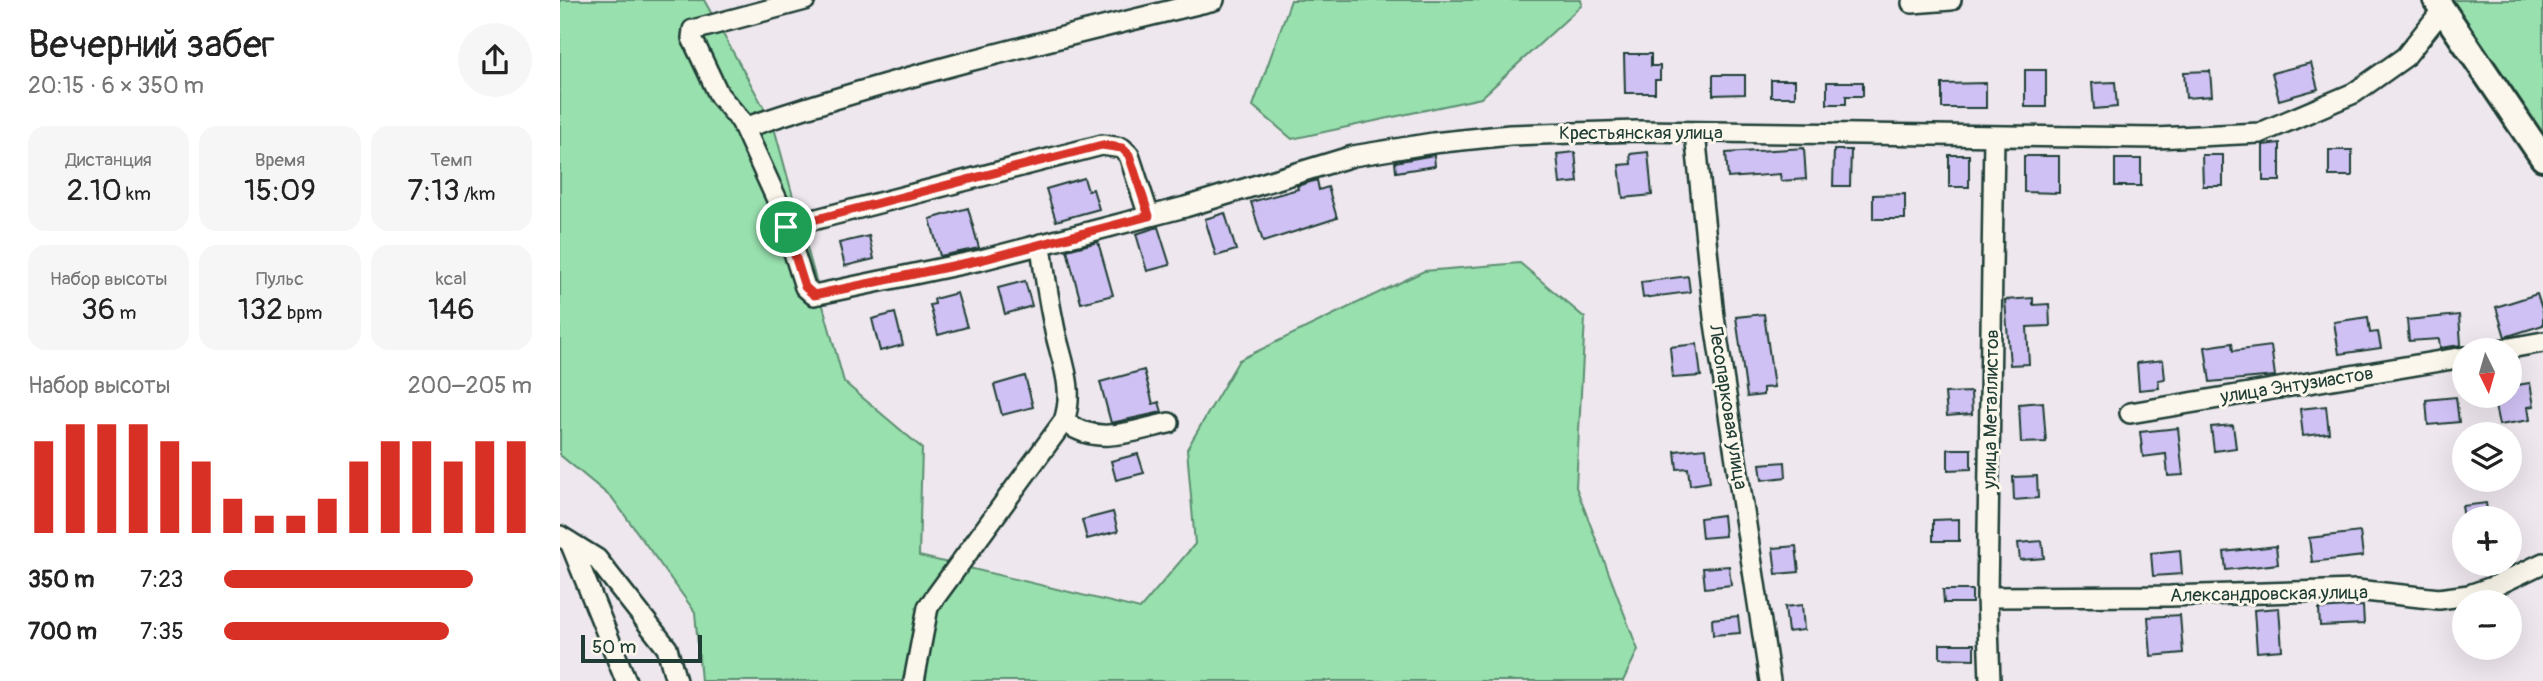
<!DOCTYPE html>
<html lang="ru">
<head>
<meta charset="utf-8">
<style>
  :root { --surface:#fff; --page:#f6f6f6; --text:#222; --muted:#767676; --accent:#d93025 }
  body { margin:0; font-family:Pangolin,sans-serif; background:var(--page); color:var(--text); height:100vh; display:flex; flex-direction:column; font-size:26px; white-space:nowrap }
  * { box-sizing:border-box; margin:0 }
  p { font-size:23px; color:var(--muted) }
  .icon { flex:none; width:38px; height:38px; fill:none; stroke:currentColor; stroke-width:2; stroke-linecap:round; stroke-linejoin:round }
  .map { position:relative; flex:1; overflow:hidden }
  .side { display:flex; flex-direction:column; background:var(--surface); width:560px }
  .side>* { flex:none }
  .needle { width:46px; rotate:175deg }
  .tools { position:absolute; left:1892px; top:338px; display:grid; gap:14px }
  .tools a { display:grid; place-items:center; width:70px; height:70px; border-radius:50%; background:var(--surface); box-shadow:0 7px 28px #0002; font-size:35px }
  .scale { position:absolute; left:21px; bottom:18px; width:121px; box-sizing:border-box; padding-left:7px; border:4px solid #1f3d34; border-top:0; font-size:19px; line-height:24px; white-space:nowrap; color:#1f3d34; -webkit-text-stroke:5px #fbf7ec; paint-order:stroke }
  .pin { position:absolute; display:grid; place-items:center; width:60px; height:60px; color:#fff; margin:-30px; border:4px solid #fff; border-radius:50%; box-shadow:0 2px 7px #0007 }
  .round { display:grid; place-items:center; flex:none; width:74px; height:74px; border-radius:37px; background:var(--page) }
  .head { display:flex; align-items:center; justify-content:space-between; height:119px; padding:0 28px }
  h1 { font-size:38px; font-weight:600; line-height:52px }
  .stats { display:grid; grid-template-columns:repeat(3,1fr); gap:10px; height:119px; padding:7px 28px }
  .stats div { display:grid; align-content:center; border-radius:18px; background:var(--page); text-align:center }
  .stats b { font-size:30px; font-weight:600 }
  .stats small { font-size:19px; font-weight:400 }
  .stats p { font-size:19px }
  .chart { height:196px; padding:14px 28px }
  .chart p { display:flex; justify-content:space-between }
  .chart svg { width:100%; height:126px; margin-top:7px; stroke:var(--accent); stroke-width:6 }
  ul { padding:0 28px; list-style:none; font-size:23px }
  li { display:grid; grid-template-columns:112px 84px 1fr; align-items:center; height:52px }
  li i { height:18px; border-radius:9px; background:var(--accent) }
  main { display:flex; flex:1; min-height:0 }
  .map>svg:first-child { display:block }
  .green { fill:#98e0ae; stroke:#5c8e71; stroke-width:2 }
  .building { fill:#cfc1f3; stroke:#1f3d34; stroke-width:2 }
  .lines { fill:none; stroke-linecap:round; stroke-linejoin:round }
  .minor-casing { stroke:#1f3d34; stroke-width:24 }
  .major-casing { stroke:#1f3d34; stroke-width:30 }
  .minor { stroke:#fbf7ec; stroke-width:19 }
  .major { stroke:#fbf7ec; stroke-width:24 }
  .route-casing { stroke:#fff; stroke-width:14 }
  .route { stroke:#d93025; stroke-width:9 }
  .labels { text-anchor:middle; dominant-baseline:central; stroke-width:6; stroke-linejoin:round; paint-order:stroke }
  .street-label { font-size:19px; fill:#1f3d34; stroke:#fbf7ec }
</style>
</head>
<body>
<main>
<section class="side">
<div class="head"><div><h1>Вечерний забег</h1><p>20:15 · 6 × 350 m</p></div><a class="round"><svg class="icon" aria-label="share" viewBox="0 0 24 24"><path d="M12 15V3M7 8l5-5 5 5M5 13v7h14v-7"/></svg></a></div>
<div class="stats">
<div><p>Дистанция</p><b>2.10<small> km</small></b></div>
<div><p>Время</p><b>15:09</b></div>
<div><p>Темп</p><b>7:13<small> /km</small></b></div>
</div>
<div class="stats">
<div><p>Набор высоты</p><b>36<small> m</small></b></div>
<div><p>Пульс</p><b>132<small> bpm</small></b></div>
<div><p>kcal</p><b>146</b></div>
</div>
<div class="chart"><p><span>Набор высоты</span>200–205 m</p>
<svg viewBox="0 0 160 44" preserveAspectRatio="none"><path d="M5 44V12M15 44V6M25 44V6M35 44V6M45 44V12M55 44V19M65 44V32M75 44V38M85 44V38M95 44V32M105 44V19M115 44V12M125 44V12M135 44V19M145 44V12M155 44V12"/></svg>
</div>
<ul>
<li><b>350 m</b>7:23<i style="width:81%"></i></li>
<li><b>700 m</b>7:35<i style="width:73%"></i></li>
</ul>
</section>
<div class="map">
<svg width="1983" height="681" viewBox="0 0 1983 681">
  <rect width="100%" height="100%" fill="#eee7ee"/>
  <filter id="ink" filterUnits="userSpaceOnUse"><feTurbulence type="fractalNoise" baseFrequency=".0143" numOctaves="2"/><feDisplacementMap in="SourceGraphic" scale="14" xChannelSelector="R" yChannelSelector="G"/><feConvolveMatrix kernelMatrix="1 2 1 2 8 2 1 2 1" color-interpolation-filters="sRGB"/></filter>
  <g filter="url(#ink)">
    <path class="green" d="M 0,0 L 144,0 L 213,124 L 284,382 L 362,448 L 359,556 L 580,609 L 635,544 L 627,449 L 679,360 L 864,271 L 960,263 L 1025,318 L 1016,487 L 1078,650 L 1063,681 L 141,681 L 135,612 L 53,499 L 0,455 Z
      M 731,0 L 1021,0 L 1022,5 L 921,98 L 732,139 L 693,106 Z
      M 1890,0 L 1983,0 L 1983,148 L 1892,2 Z"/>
    <path class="building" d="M 1064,54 L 1091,54 L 1091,66 L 1100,66 L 1100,80 L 1095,80 L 1095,93 L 1065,93 Z
      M 1751,63 L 1758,89 L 1719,100 L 1712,73 Z
      M 1465,70 L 1486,70 L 1486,107 L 1465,107 Z
      M 1650,71 L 1652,96 L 1626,98 L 1624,72 Z
      M 1153,75 L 1185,75 L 1185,94 L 1153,95 Z
      M 1211,80 L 1235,80 L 1235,97 L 1211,97 Z
      M 1267,82 L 1303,82 L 1303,96 L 1286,96 L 1286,104 L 1267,104 Z
      M 1555,82 L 1557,107 L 1534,109 L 1532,83 Z
      M 1426,83 L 1426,108 L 1382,108 L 1382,84 Z
      M 1720,143 L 1720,181 L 1703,181 L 1703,145 Z
      M 1244,148 L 1246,179 L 1221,181 L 1220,174 L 1168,178 L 1166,153 Z
      M 1274,150 L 1291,150 L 1290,186 L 1273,186 Z
      M 1769,150 L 1792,150 L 1792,176 L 1769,176 Z
      M 1015,152 L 1018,182 L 1000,184 L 997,154 Z
      M 1088,152 L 1092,195 L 1063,198 L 1059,165 L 1071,164 L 1070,154 Z
      M 874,155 L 875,166 L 836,172 L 835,162 Z
      M 1389,155 L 1409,155 L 1409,187 L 1389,187 Z
      M 1642,155 L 1663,155 L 1663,186 L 1643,186 Z
      M 1464,156 L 1499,156 L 1499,193 L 1464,192 Z
      M 1555,159 L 1581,159 L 1581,186 L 1555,186 Z
      M 524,178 L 528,191 L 533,189 L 539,209 L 496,221 L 486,189 Z
      M 757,180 L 759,190 L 768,187 L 777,218 L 703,242 L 691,202 L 738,189 L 737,186 Z
      M 1345,194 L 1345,219 L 1313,219 L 1313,195 Z
      M 408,208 L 419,248 L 380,256 L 370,219 Z
      M 665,213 L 676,250 L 656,256 L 645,219 Z
      M 598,227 L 610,265 L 587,271 L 576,234 Z
      M 309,236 L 314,259 L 285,266 L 279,243 Z
      M 538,242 L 553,295 L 521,303 L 507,250 Z
      M 1128,276 L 1130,292 L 1083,298 L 1081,282 Z
      M 465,281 L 472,306 L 445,314 L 438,288 Z
      M 397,293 L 407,327 L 378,335 L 370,305 L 375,304 L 374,299 Z
      M 1977,294 L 1983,312 L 1983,325 L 1945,337 L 1936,307 Z
      M 1473,298 L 1473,305 L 1489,304 L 1490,326 L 1467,327 L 1469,364 L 1450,365 L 1445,300 Z
      M 335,313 L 343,345 L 320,351 L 312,319 Z
      M 1204,314 L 1214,387 L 1203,388 L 1203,395 L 1187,397 L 1176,317 Z
      M 1899,315 L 1901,345 L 1880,348 L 1879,339 L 1849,341 L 1847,320 Z
      M 1808,317 L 1810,333 L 1818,332 L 1821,348 L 1779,354 L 1774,322 Z
      M 1672,343 L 1673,351 L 1711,346 L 1715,376 L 1650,382 L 1645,347 Z
      M 1137,344 L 1141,376 L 1113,378 L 1110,347 Z
      M 1603,360 L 1605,379 L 1598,380 L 1599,388 L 1579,390 L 1577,363 Z
      M 584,370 L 593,404 L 599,402 L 602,412 L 551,423 L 540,382 Z
      M 465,376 L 473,407 L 442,415 L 434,385 Z
      M 1970,383 L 1974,406 L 1968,407 L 1970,420 L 1939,425 L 1933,396 L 1950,396 L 1950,386 Z
      M 1411,392 L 1412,414 L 1387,416 L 1385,393 Z
      M 1896,397 L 1899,422 L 1868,425 L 1866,400 Z
      M 1483,402 L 1486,442 L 1461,443 L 1459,404 Z
      M 1766,406 L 1769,433 L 1743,436 L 1740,409 Z
      M 1673,425 L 1676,448 L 1654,451 L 1651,427 Z
      M 1618,428 L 1623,475 L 1608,476 L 1606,454 L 1583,457 L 1580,432 Z
      M 1146,448 L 1150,482 L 1130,485 L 1128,468 L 1117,469 L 1115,451 Z
      M 1388,449 L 1411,449 L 1411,469 L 1388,470 Z
      M 578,454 L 584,473 L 556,480 L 551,461 Z
      M 1225,462 L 1226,477 L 1202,480 L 1200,464 Z
      M 1477,476 L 1478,498 L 1454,500 L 1453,477 Z
      M 1926,503 L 1928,518 L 1904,518 L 1902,506 Z
      M 553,512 L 558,531 L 527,539 L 522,520 Z
      M 1163,515 L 1165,536 L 1142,538 L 1140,518 Z
      M 1399,519 L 1399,541 L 1373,541 L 1373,520 Z
      M 1800,532 L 1803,556 L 1752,562 L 1749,538 Z
      M 1482,541 L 1484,558 L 1460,560 L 1458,543 Z
      M 1236,546 L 1239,572 L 1216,574 L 1213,548 Z
      M 1716,546 L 1718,564 L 1666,570 L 1664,552 Z
      M 1620,550 L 1622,574 L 1593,576 L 1591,553 Z
      M 1169,566 L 1171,585 L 1145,588 L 1143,568 Z
      M 1383,590 L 1412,590 L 1412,603 L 1384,603 Z
      M 1242,605 L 1244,630 L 1228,632 L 1225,607 Z
      M 1803,606 L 1804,624 L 1760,626 L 1759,609 Z
      M 1719,608 L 1722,650 L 1697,652 L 1694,610 Z
      M 1620,615 L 1623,653 L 1591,656 L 1588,617 Z
      M 1178,616 L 1180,633 L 1153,635 L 1152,619 Z
      M 1380,644 L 1414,644 L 1414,659 L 1380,658 Z"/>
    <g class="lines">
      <defs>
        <path id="minor" d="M 245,0 L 133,30 L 132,38 L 159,95 L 181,121 L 218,202 L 245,287 L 254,295 L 421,260 L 625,207 L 793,156 L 873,143 L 950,135 L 1078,131 L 1596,138 L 1700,133 L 1794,93 L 1845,57 L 1884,8
          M 1352,3 L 1391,0
          M 184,128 C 338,76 497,38 654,0
          M 1135,133 L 1154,317 L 1210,681
          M 226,227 L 542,145 L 562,148 L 569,155 L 589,216
          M 1939,350 L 1983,342
          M 1570,413 L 1904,357
          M 504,421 C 537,447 571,431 609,423
          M 0,536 L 37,559 L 107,648 L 116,681
          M 10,542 L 66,681
          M 1427,597 L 1610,596 L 1796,590 L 1879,599 L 1909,595 L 1935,586 L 1983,563
          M 354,681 L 368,607 L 504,421 C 515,389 502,362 495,331 C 489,302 484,273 481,244
          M 1430,681 L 1427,597 L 1434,136"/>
        <path id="major" d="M 1876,0 L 1983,158"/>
      </defs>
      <use href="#minor" class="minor-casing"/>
      <use href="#major" class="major-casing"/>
      <use href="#minor" class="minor"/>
      <use href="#major" class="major"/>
    </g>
  </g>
  <g class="lines" filter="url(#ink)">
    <defs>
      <path id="route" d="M 542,145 L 562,148 L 569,155 L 589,216 L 421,260 L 254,295 L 245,287 L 226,227 Z"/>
    </defs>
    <use href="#route" class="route-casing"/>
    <use href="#route" class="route"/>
  </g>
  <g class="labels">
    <g class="street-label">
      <text x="1081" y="133">Крестьянская улица</text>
      <text transform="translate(1737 385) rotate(-9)">улица Энтузиастов</text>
      <text transform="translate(1168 407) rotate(81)">Лесопарковая улица</text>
      <text transform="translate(1431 409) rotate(-89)">улица Металлистов</text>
      <text transform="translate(1709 594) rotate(-1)">Александровская улица</text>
    </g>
  </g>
</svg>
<div class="tools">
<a><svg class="needle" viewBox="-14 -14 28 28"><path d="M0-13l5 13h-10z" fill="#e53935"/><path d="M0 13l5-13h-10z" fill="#767676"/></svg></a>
<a><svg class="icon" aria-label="layers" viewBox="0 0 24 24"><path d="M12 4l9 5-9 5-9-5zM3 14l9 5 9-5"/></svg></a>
<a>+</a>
<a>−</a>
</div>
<div class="scale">50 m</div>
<div class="pin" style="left:226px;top:227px;background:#1e9e55"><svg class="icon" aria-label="arrive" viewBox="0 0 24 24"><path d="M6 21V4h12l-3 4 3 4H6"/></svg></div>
</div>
</main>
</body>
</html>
